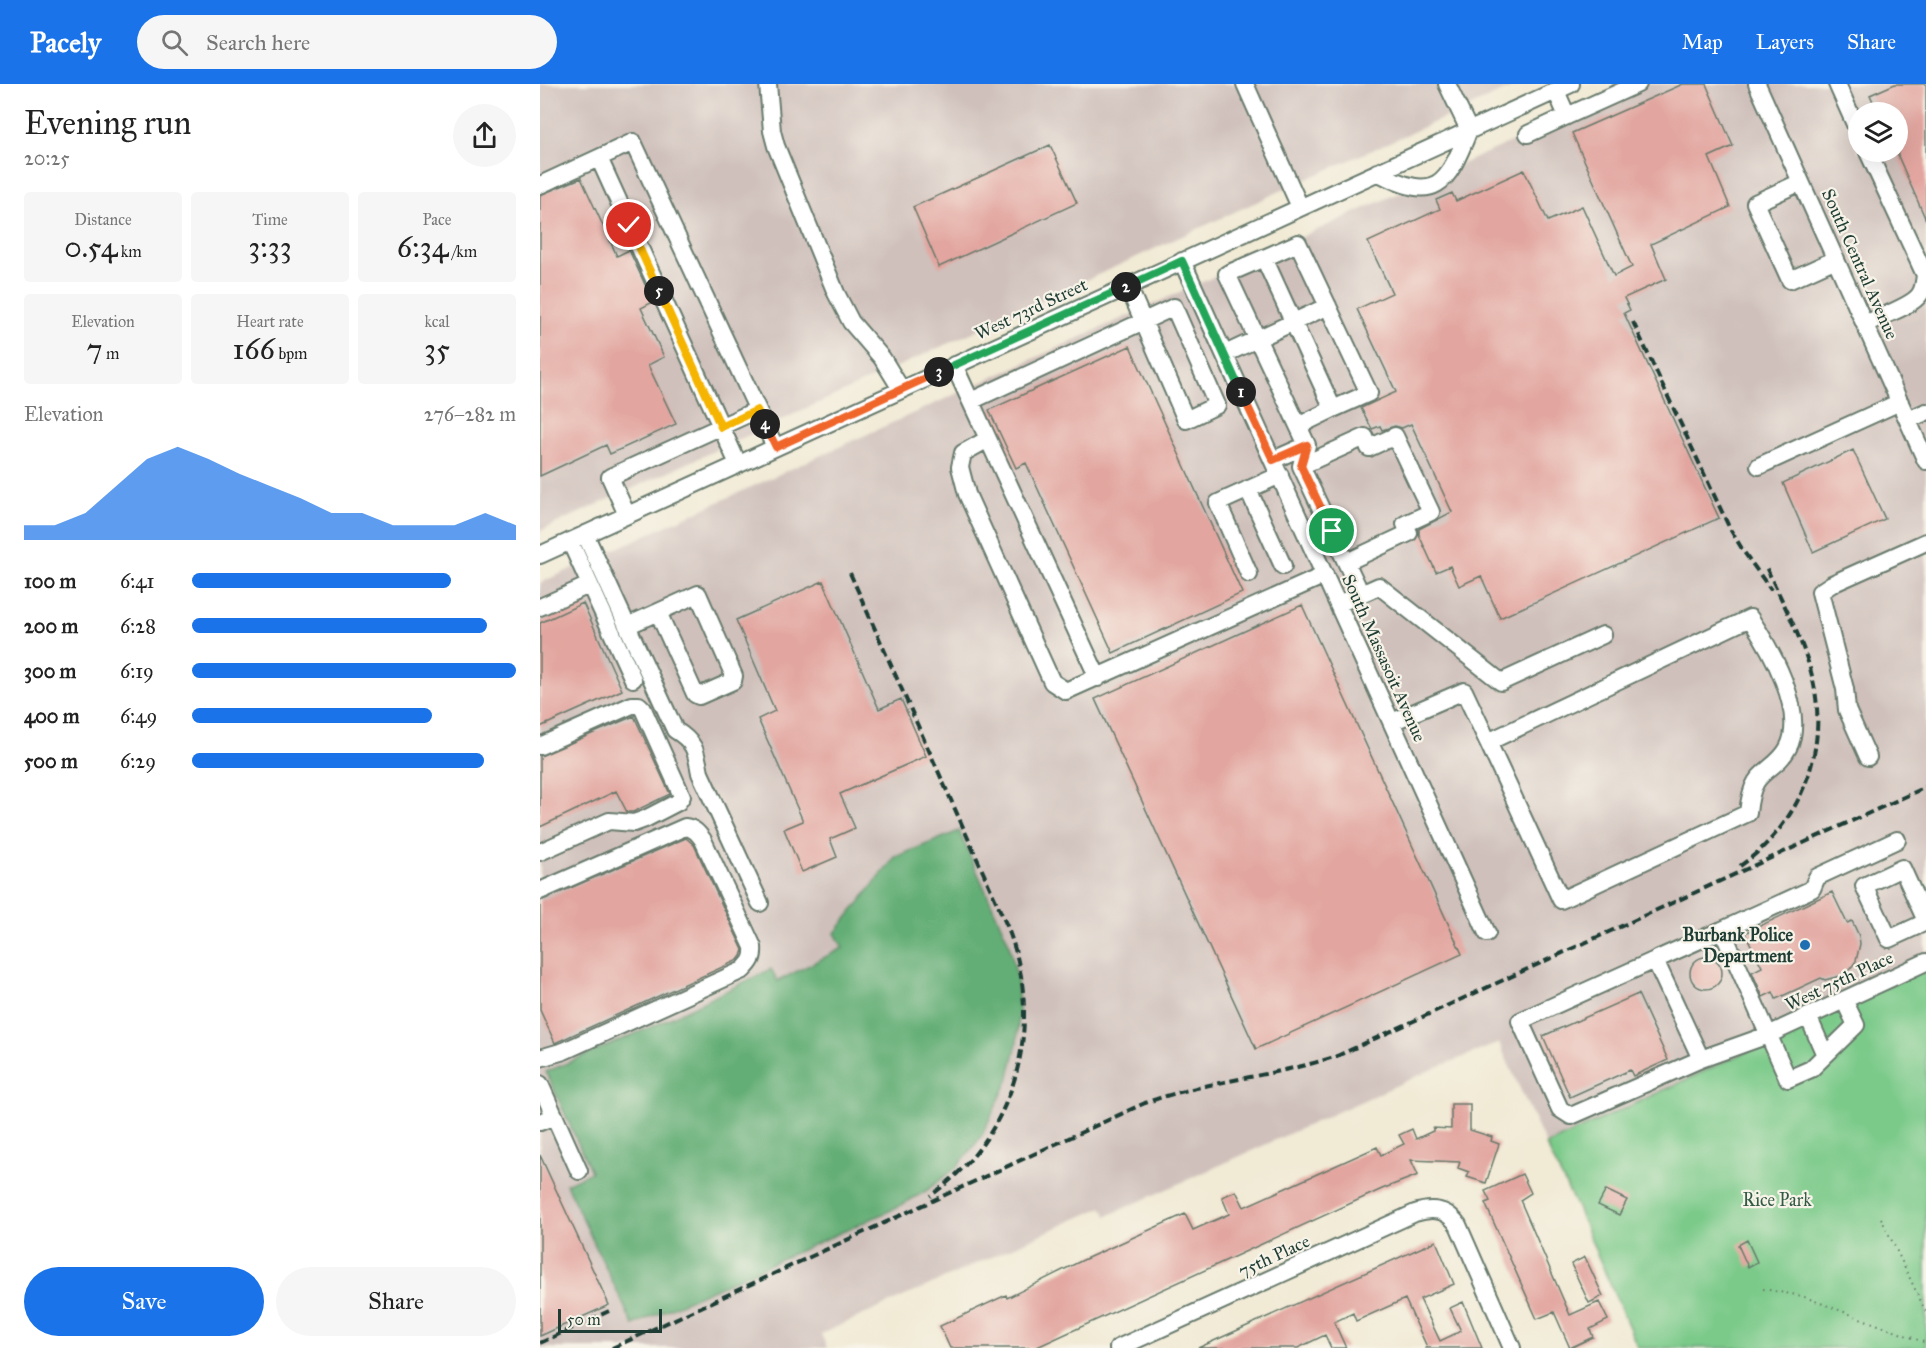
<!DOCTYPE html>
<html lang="en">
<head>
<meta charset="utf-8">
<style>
  :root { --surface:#fff; --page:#f6f6f6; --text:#222; --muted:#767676; --accent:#1a73e8 }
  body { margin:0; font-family:"IM FELL Great Primer",serif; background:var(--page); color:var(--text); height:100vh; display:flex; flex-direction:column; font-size:22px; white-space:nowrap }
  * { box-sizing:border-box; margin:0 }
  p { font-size:20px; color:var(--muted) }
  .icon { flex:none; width:33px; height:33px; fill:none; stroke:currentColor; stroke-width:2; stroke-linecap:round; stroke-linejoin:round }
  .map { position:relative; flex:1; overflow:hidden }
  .panel { display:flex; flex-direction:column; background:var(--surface); width:540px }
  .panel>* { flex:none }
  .fabs { position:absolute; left:1308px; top:18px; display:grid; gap:12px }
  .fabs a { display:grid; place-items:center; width:60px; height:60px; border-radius:50%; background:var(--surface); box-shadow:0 6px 24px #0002; font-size:30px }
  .scale { position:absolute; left:18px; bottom:15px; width:104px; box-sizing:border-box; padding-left:6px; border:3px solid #1f3d34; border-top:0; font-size:16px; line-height:21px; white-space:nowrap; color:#1f3d34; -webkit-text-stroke:4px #f7f3e8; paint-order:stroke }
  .pin { position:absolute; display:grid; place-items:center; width:51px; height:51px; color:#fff; margin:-26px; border:3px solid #fff; border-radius:50%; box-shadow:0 2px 6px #0007 }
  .km { position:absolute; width:30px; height:30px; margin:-15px; border-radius:50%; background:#222; color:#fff; font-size:16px; line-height:30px; text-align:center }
  .round { display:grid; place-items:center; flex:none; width:63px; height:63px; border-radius:32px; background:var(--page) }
  .headline { display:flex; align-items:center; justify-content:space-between; height:102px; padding:0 24px }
  h1 { font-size:33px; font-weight:600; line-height:45px }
  .metrics { display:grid; grid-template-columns:repeat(3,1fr); gap:9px; height:102px; padding:6px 24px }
  .metrics div { display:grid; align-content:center; border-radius:6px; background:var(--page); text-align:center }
  .metrics b { font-size:30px; font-weight:600 }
  .metrics small { font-size:16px; font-weight:400 }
  .metrics p { font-size:16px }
  .chart { height:168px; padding:12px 24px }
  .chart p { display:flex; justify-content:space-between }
  .chart svg { width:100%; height:108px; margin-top:6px; fill:var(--accent); opacity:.7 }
  .action { display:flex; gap:12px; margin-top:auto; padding:12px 24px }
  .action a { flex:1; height:69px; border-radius:36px; background:var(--accent); color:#fff; font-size:24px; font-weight:600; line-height:69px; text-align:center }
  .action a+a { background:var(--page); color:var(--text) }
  ul { padding:0 24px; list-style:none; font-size:20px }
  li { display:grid; grid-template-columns:96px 72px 1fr; align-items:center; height:45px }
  li i { height:15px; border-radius:8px; background:var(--accent) }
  header { display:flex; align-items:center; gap:36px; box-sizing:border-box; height:84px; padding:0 30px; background:var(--accent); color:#fff }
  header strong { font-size:28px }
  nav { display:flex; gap:33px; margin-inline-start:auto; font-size:21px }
  .search { width:420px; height:54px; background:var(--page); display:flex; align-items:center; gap:15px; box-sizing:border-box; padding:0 21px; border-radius:33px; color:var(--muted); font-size:22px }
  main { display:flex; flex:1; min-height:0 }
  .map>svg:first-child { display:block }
  .industrial { fill:#cfc0bb; fill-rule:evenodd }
  .green { fill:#7bca8a; stroke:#4d845f; stroke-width:1.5 }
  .forest { fill:#64ae76; stroke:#427655; stroke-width:1.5 }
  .building { fill:#e2a59f }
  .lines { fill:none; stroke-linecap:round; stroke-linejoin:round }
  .minor-casing { stroke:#687a6c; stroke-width:20 }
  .path { stroke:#687a6c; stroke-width:2; stroke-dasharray:1.5 4.5; stroke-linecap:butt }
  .minor { stroke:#fff; stroke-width:16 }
  .rail { stroke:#1f3d34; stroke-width:4; stroke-dasharray:9 4.5; stroke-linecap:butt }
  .split-1-casing { stroke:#fff; stroke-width:12 }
  .split-2-casing { stroke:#fff; stroke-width:12 }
  .split-3-casing { stroke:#fff; stroke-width:12 }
  .split-4-casing { stroke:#fff; stroke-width:12 }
  .split-5-casing { stroke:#fff; stroke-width:12 }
  .split-6-casing { stroke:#fff; stroke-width:12 }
  .split-1 { stroke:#f0652b; stroke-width:8 }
  .split-2 { stroke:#22a559; stroke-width:8 }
  .split-3 { stroke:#22a559; stroke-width:8 }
  .split-4 { stroke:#f0652b; stroke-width:8 }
  .split-5 { stroke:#f5b400; stroke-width:8 }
  .split-6 { stroke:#f5b400; stroke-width:8 }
  .poi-dot { fill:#1f6fb2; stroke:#f7f3e8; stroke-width:2 }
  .labels { text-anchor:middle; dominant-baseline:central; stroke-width:4.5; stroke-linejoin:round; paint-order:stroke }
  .street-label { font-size:18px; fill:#1f3d34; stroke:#f7f3e8 }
  .poi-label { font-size:18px; font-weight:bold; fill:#1f3d34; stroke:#f7f3e8; text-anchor:end }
  .park-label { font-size:18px; fill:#315945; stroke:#f7f3e8 }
</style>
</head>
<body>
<header>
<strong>Pacely</strong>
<div class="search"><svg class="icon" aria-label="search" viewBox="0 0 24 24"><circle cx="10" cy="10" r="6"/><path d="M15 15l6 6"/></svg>Search here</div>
<nav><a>Map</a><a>Layers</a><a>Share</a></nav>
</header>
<main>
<section class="panel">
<div class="headline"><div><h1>Evening run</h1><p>20:25</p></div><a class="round"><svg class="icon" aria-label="share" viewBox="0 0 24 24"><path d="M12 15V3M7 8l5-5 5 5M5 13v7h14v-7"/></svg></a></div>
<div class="metrics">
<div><p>Distance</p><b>0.54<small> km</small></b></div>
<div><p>Time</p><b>3:33</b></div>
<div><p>Pace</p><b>6:34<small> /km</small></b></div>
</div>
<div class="metrics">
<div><p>Elevation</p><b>7<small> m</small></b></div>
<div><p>Heart rate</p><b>166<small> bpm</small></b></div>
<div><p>kcal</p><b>35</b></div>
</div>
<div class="chart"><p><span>Elevation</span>276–282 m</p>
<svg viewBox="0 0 160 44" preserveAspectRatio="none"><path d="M0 44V38L10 38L20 33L30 22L40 11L50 6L60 11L70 17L80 22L90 27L100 33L110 33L120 38L130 38L140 38L150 33L160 38V44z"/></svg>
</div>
<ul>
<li><b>100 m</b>6:41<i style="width:80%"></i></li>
<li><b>200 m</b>6:28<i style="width:91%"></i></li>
<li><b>300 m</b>6:19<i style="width:100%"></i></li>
<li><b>400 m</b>6:49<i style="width:74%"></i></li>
<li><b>500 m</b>6:29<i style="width:90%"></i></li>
</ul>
<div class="action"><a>Save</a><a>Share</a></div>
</section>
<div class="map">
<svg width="1386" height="1264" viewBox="0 0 1386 1264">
  <rect width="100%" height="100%" fill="#f7f3e8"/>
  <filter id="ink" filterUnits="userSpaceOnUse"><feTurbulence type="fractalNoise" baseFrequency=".0167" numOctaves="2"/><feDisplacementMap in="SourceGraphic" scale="12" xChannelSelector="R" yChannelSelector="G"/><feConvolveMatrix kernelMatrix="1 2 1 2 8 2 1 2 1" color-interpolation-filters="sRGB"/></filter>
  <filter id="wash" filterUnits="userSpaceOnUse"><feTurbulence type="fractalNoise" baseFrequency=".008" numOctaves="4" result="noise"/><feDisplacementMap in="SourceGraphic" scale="24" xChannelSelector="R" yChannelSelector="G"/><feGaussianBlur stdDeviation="1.35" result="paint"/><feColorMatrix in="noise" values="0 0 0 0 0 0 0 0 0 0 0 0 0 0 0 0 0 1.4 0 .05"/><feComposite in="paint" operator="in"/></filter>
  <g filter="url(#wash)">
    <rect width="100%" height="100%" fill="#f1ead5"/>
    <path class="industrial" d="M 0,0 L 980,0 L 738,108 L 0,447 Z
      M 1098,0 L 1386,0 L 1386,884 L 1006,1061 L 959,959 L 895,984 L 567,1132 L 562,1123 L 281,1250 L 287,1264 L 0,1264 L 0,499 ZM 1318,28 L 1358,28 L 1358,68 L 1318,68 Z"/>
    <path class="green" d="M 1386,884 L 1386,1264 L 1098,1264 L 1037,1124 L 1006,1061 Z"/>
    <path class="forest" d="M 419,747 L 468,857 L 477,893 L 479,928 L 477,959 L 468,997 L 441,1053 L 417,1083 L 386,1107 L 356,1124 L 93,1241 L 26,1100 L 51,1088 L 6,988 L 120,939 L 231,885 L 238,897 L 303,864 L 295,849 L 355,773 Z"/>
    <g id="blocks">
      <path class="building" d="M 1143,0 L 1166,0 L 1193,62 L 1169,73 L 1190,123 L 1111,160 L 1126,195 L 1084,214 L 1090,226 L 1084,229 L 1179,434 L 960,534 L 941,492 L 919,502 L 910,482 L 896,488 L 879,451 L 879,445 L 912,428 L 871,340 L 862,344 L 855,342 L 842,346 L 840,342 L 832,345 L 821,324 L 856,308 L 817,225 L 852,209 L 828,158 L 900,125 L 896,116 L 912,109 L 916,117 L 984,86 L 1008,137 L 1042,122 L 1074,192 L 1092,183 L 1032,49 Z
        M 1355,0 L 1386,0 L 1386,136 L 1358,72 L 1358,28 L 1338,28 L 1330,11 Z
        M 510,61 L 537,119 L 399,183 L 373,123 Z
        M 41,94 L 77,172 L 89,166 L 113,218 L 101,224 L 124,273 L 108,281 L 136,340 L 70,370 L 66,361 L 0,392 L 0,111 Z
        M 590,262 L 702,509 L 573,569 L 486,379 L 476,384 L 449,326 Z
        M 1313,366 L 1345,435 L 1273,468 L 1243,399 Z
        M 283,497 L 339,625 L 361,615 L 386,672 L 300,710 L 315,744 L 290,755 L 297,773 L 262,788 L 244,745 L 263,737 L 218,635 L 235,627 L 196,536 Z
        M 43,519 L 82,606 L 0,643 L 0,539 Z
        M 762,521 L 922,870 L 716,965 L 555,615 Z
        M 94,632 L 130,710 L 93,728 L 87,728 L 76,707 L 0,743 L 0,672 Z
        M 146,754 L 154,761 L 203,866 L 201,872 L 198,876 L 15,959 L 0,926 L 0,817 Z
        M 1292,808 L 1307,839 L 1312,837 L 1319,852 L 1320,860 L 1316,877 L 1310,885 L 1300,892 L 1285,896 L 1281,894 L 1236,915 L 1233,908 L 1223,913 L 1212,888 L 1222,883 L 1205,849 Z
        M1150 889a16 16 0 1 1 32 0a16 16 0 1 1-32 0Z
        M 1098,910 L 1128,976 L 1093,992 L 1090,986 L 1030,1013 L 1003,952 Z
        M 911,1020 L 930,1020 L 930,1046 L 952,1053 L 951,1057 L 959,1060 L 946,1099 L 927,1093 L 929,1088 L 918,1084 L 920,1078 L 871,1076 L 878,1091 L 842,1105 L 495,1264 L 410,1264 L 400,1242 L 466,1211 L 467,1214 L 543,1176 L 645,1130 L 653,1146 L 689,1130 L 682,1113 L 696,1107 L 704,1123 L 837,1063 L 841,1071 L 864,1060 L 859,1051 L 872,1045 L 876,1055 L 893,1047 L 893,1044 L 911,1045 Z
        M 0,1071 L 69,1221 L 0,1252 Z
        M 982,1090 L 991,1109 L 980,1116 L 1030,1231 L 1059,1218 L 1068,1236 L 1050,1245 L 1053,1253 L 1030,1264 L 1014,1228 L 997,1235 L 945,1119 L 950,1117 L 945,1107 Z
        M 1066,1106 L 1087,1116 L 1079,1131 L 1058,1121 Z
        M 1207,1156 L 1217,1178 L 1208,1183 L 1198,1161 Z
        M 896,1157 L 914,1200 L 880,1215 L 900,1257 L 921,1247 L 910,1224 L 923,1218 L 942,1264 L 885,1264 L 887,1263 L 865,1215 L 816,1237 L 813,1229 L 794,1238 L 806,1264 L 791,1264 L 785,1251 L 758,1264 L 658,1264 Z
        M 1045,1173 L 1063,1212 L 1049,1219 L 1031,1180 Z"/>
    </g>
  </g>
  <g filter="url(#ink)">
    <use href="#blocks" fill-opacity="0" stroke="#687a6c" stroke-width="1.5"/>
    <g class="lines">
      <defs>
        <path id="minor" d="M 228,0 L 232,47 L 236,62 L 296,209 L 311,238 L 342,274 L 361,305
          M 705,0 L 760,123
          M 1217,0 L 1386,377
          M 1297,0 L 1318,47
          M 1016,7 L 1027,32 L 1098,0
          M 988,50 L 1027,32
          M 59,74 L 198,380
          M 837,88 C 896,120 907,101 929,46 L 907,0
          M 1261,98 L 1215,119 L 1250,196 L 1296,175
          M 0,101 L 93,58 L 235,363
          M 724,174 L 758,159 L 829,309 L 793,325
          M 642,177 L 947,849
          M 1325,240 C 1339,233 1373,222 1380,210 C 1384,204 1384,197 1385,191 L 1328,68
          M 685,270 L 788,222
          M 414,281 L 558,594
          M 431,317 L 634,223 L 677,321 L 646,336 L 588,202
          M 1368,336 L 1386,328
          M 758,342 L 793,325 L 724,174 L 687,190 L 767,361 L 761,382 L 821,510 L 798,520
          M 448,355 L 423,369 L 420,383 L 427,410 L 512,598 L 526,607 L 785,491
          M 733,376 L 767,361
          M 761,382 L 825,353 L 829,364 L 855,352 L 891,428 L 865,440 L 869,449 L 807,478
          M 1219,382 L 1360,318
          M 708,405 L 743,482
          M 87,431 L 70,393 L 217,326
          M 45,450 L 135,646 C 155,658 156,667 160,689 L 220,819
          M 30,457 L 93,595
          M 0,471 L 1031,0
          M 709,490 L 678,419 L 740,391
          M 821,510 L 839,502 L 961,598 L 1063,551
          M 0,523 L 49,501
          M 87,542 L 158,510 L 194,592 L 193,597 L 159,612 L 155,610 L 118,528
          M 852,638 L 924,607 L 948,658 L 1210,534 C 1230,564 1267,628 1248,664 C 1240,680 1223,686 1216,698 C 1211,706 1209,719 1208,729 L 1021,816 L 948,658
          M 0,662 L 92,621 L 99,621 L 103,625 L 142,712 L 138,718 L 105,735 L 94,739 L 69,737 L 0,768
          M 1328,673 L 1307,626 L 1305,605 L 1280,508 L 1292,500 L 1386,458
          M 0,807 L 145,743 C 154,744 158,749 163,756 L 213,863 C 214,874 211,878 203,886 L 24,967 L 0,974
          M 1386,837 L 1362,784 L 1324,802 L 1349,855 L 1386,838
          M 1115,876 L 1182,846
          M 1304,916 L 1316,941 L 1271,985 L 1248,995 L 1182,846 L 1272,805 L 1277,793 L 1357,756
          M 1268,932 L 1285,971
          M 1161,975 L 1115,876 L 980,937 L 1020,1025 L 1031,1032 L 1161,975 L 1228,951 L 1386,878
          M 0,1000 L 39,1087
          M 0,1038 L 14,1032
          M 578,1264 L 875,1129 C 893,1123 907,1125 918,1141 L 972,1264"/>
      </defs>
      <use href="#minor" class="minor-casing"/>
      <path class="path" d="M 1341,1134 L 1386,1228
        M 1223,1205 L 1262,1212 L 1386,1259"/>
      <use href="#minor" class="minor"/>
      <path class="rail" d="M 1093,238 L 1190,445 L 1204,468 L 1231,506
        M 310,489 L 467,842 C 506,940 477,1051 390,1112
        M 1200,782 C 1263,738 1291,662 1271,588 C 1261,552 1242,517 1226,483
        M 0,1259 L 69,1227
        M 72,1264 L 605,1019 C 667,996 734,993 797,972 L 1386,703"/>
    </g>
  </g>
  <g class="lines" filter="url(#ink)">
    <defs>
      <path id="split-1" d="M 701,308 L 733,376 L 767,361 L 761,382 L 792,447"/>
      <path id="split-2" d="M 586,203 L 642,177 L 701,308"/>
      <path id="split-3" d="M 399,288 L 586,203"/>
      <path id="split-4" d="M 225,340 L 236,363 L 399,288"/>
      <path id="split-5" d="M 119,207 L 181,343 L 217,326 L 225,340"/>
      <path id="split-6" d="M 89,141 L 119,207"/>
    </defs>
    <use href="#split-1" class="split-1-casing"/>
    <use href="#split-2" class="split-2-casing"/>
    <use href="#split-3" class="split-3-casing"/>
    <use href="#split-4" class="split-4-casing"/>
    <use href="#split-5" class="split-5-casing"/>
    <use href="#split-6" class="split-6-casing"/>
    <use href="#split-1" class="split-1"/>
    <use href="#split-2" class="split-2"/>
    <use href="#split-3" class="split-3"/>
    <use href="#split-4" class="split-4"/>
    <use href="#split-5" class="split-5"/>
    <use href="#split-6" class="split-6"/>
  </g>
  <circle class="poi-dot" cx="1265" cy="861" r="6"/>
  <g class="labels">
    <g class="street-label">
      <text transform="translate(1320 180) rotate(66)">South Central Avenue</text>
      <text transform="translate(491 225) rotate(-25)">West 73rd Street</text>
      <text transform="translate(844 574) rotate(66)">South Massasoit Avenue</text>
      <text transform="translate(1299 897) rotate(-25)">West 75th Place</text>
      <text transform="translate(734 1172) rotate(-25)">75th Place</text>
    </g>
    <g class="poi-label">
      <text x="1253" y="851">Burbank Police<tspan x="1253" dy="21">Department</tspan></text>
    </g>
    <g class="park-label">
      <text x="1237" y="1116">Rice Park</text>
    </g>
  </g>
</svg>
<div class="fabs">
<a><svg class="icon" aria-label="layers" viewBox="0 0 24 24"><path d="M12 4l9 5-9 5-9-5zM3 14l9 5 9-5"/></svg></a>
</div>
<div class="scale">50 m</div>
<div class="pin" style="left:792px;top:447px;background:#1e9e55"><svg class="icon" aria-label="arrive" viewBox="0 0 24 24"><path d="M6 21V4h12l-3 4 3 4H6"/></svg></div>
<div class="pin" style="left:89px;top:141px;background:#d93025"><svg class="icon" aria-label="check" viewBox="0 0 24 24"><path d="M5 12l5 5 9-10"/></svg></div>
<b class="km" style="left:701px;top:308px">1</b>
<b class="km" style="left:586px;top:203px">2</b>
<b class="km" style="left:399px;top:288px">3</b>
<b class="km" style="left:225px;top:340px">4</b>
<b class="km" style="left:119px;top:207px">5</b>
</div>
</main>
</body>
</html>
